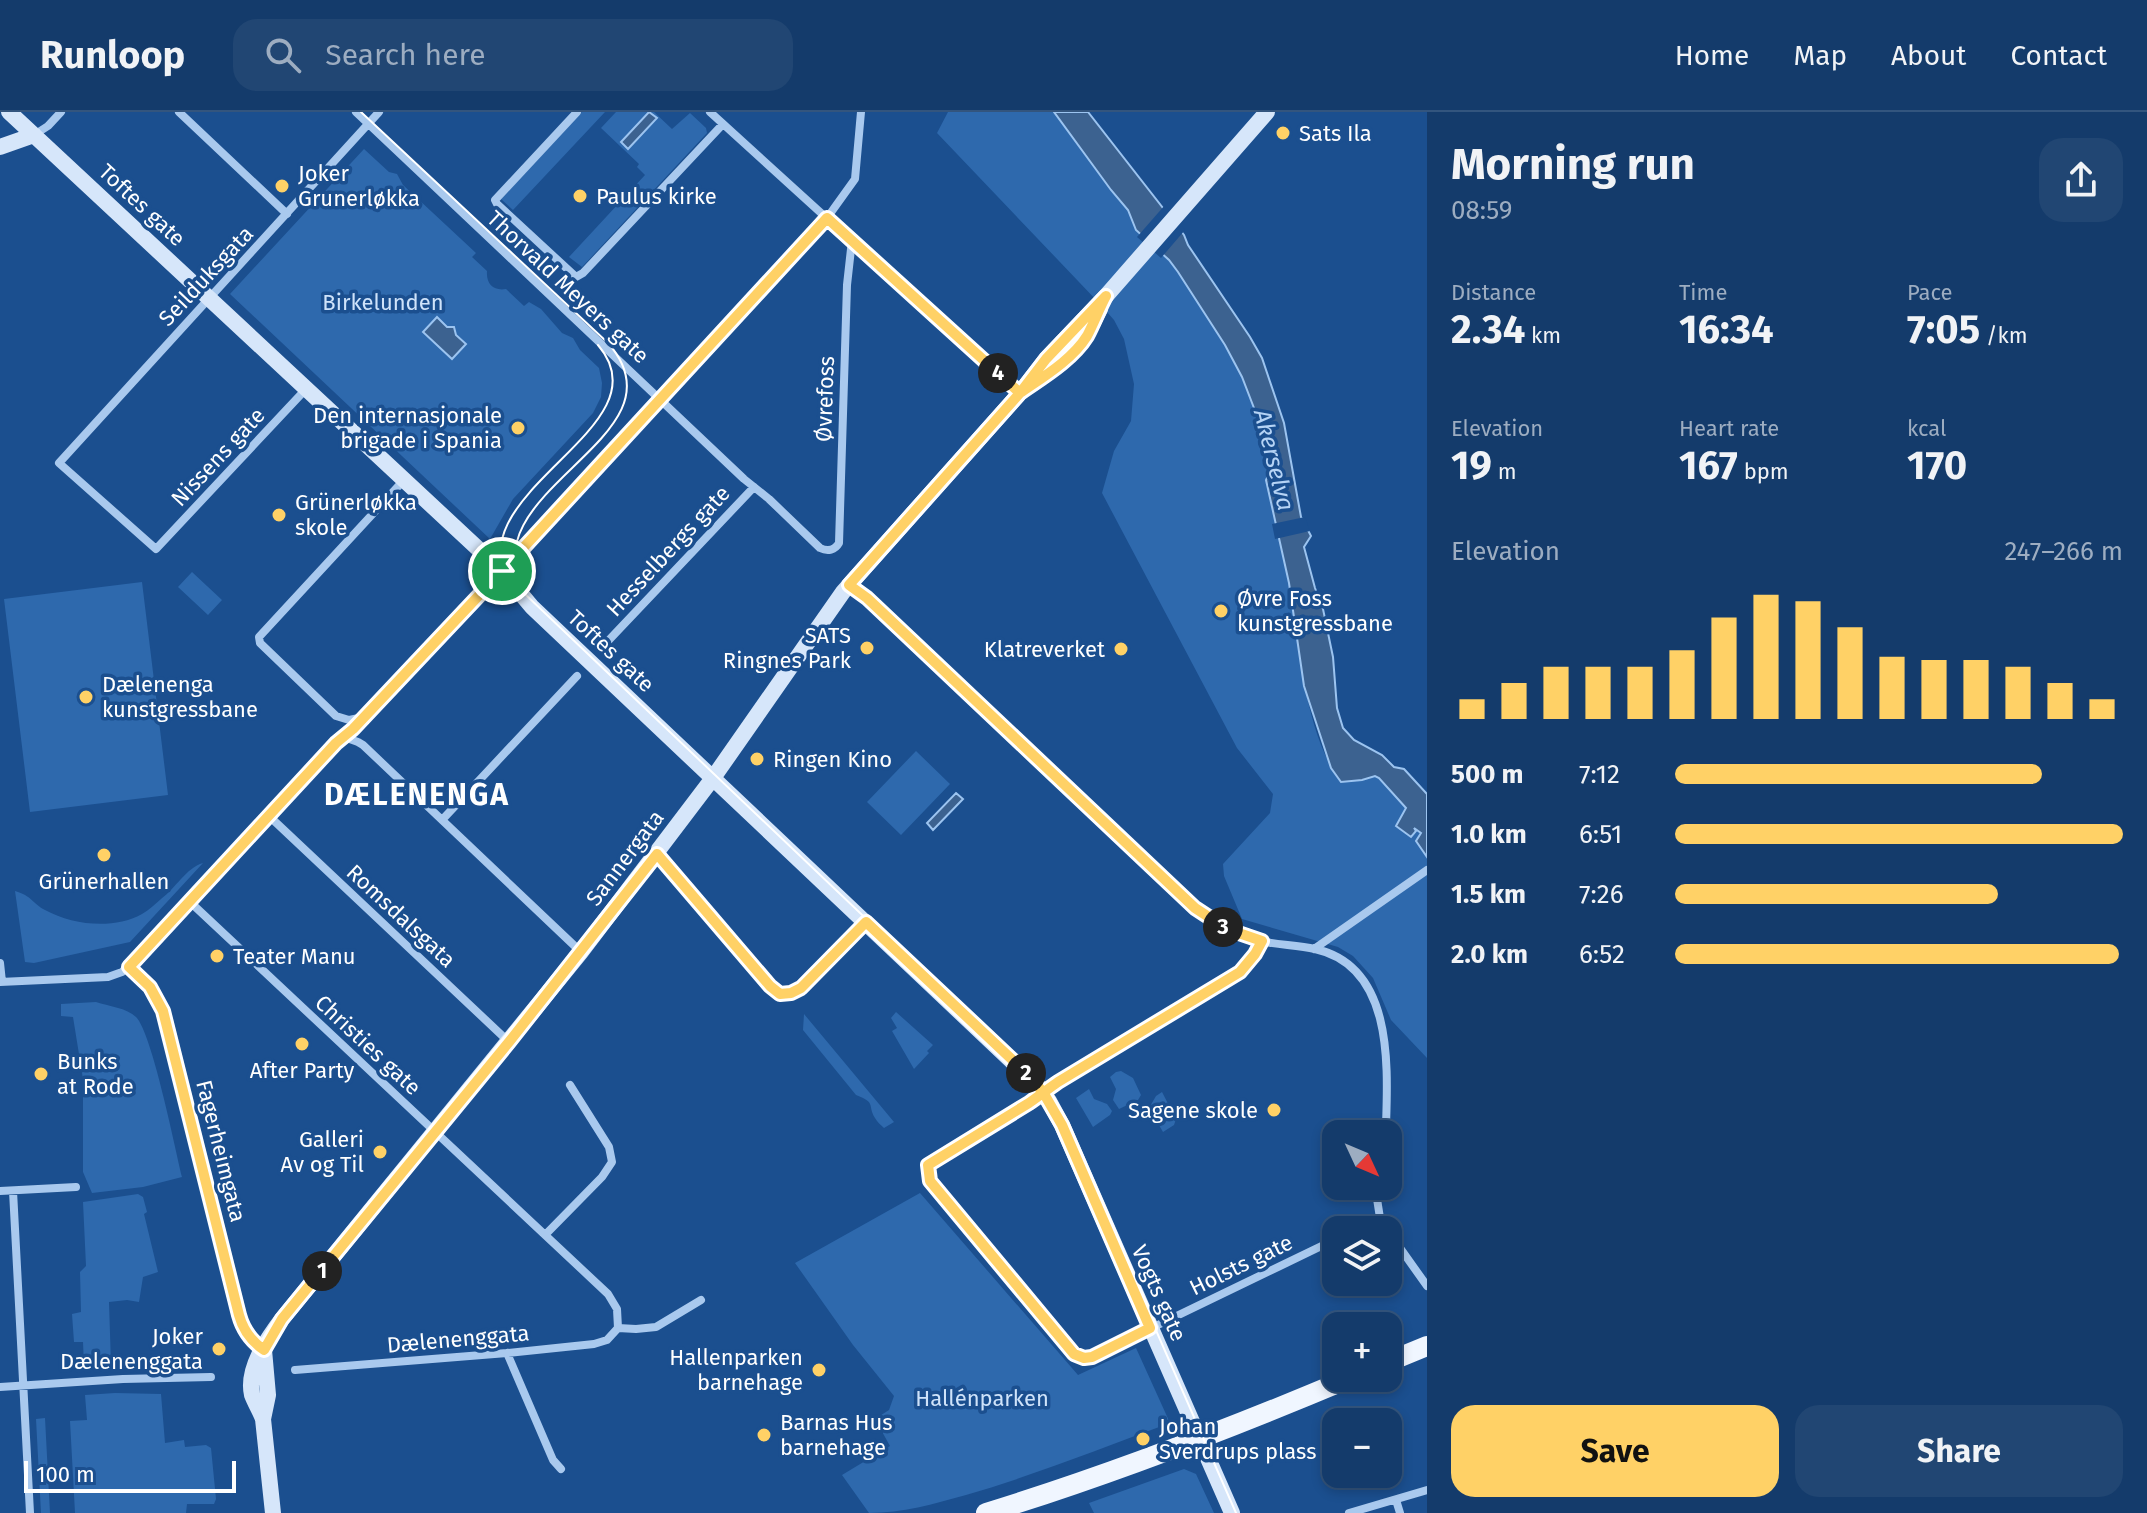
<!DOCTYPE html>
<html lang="en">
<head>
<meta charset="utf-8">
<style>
  :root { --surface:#143b6b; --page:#214673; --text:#f1f3f6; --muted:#9dadc1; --line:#33557e; --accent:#ffd166 }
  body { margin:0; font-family:"Fira Sans",sans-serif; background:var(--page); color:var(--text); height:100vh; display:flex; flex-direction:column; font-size:30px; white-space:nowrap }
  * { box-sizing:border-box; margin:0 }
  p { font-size:26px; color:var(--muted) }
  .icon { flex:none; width:44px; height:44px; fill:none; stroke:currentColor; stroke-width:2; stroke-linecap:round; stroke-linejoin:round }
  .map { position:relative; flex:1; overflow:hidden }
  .details { display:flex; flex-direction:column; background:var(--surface); width:720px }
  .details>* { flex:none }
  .needle { width:52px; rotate:134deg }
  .controls { position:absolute; left:1322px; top:1008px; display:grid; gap:16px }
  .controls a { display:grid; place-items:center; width:80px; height:80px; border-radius:16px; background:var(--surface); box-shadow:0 4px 12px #0003,0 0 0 2px var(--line); font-size:40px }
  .scale { position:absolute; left:24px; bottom:20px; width:212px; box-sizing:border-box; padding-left:8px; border:4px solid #fff; border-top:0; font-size:22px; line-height:28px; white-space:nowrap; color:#fff; -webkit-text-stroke:6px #1b4f8f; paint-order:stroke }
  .pin { position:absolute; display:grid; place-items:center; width:68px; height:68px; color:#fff; margin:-34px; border:4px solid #fff; border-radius:50%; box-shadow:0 2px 8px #0007 }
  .km { position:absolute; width:40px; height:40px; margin:-20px; border-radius:50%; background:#222; color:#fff; font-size:22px; line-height:40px; text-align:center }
  .round { display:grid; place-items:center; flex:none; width:84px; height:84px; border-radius:24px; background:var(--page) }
  .head { display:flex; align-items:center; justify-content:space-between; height:136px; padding:0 24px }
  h1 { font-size:44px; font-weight:700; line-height:60px }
  .figures { display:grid; grid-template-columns:repeat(3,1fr); gap:12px; height:136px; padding:8px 24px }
  .figures div { display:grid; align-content:center }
  .figures b { font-size:40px; font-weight:700 }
  .figures small { font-size:22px; font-weight:400 }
  .figures p { font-size:22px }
  .chart { height:224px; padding:16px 24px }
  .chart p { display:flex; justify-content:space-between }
  .chart svg { width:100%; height:144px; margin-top:8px; stroke:var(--accent); stroke-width:6 }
  .primary-button { display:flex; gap:16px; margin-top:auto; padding:16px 24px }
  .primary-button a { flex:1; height:92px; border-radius:24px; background:var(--accent); color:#111; font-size:32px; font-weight:700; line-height:92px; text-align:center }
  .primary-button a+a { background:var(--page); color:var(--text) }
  ul { padding:0 24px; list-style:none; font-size:26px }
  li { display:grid; grid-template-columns:128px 96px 1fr; align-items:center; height:60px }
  li i { height:20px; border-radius:10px; background:var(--accent) }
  header { display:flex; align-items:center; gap:48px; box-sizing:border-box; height:112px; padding:0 40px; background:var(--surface); border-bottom:2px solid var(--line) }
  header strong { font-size:38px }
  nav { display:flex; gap:44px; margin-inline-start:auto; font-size:28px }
  .search { width:560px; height:72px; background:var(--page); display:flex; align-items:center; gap:20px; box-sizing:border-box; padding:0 28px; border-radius:24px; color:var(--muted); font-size:30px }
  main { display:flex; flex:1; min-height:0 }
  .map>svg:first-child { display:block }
  .green { fill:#2e69ad }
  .water { fill:#3c6290; stroke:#9cc4f0; stroke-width:2 }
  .pier { fill:#1b4f8f }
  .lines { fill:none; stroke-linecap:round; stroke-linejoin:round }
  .street { stroke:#a9c9ee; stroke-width:8 }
  .secondary { stroke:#d6e6fa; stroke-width:16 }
  .primary { stroke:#f0f6ff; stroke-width:20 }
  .tram { stroke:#fff; stroke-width:2 }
  .route-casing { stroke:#fff; stroke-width:16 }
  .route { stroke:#ffd166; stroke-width:10 }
  .poi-dot { fill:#ffd166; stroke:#1b4f8f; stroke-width:3 }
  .labels { text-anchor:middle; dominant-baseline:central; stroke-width:7; stroke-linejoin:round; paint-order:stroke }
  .poi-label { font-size:22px; fill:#fff; stroke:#1b4f8f; text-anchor:start }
  .street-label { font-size:22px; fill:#fff; stroke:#1b4f8f }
  .park-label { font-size:22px; fill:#cfe3fa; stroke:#1b4f8f }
  .water-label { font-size:24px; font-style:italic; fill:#b5d3f5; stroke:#1b4f8f }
  .district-label { font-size:30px; font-weight:bold; letter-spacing:2px; fill:#fff; stroke:#1b4f8f }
</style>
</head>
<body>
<header>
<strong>Runloop</strong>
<div class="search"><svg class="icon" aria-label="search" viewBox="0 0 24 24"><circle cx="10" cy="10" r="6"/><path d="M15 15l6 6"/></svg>Search here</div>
<nav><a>Home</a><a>Map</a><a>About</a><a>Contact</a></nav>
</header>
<main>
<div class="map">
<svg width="1427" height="1401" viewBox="0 0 1427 1401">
  <rect width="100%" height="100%" fill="#1b4f8f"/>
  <path class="green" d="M 582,0 L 605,0 L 513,98 L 501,87 Z
    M 616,0 L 654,0 L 672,17 L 690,1 L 706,16 L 707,21 L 582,155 L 569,145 L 645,63 L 637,55 L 639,52 L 601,16 Z
    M 948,0 L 1054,0 L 1111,78 L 1128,98 L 1136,118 L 1169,148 L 1178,160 L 1225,233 L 1242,265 L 1264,322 L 1272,356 L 1266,368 C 1275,408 1285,448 1292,488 C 1302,547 1305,620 1341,670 L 1362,668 L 1375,663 L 1379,666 L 1407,696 L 1414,717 L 1414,716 L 1422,721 L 1418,731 L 1427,745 L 1427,946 L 1391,908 L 1373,866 L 1353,844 L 1338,835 L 1242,807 L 1224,764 L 1223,752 L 1270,701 L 1273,682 L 1237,636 L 1102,381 L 1114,339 L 1131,309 L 1134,272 L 1124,227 L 1114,208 L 1099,191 L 937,21 Z
    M 364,37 L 389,60 L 397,62 L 403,73 L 476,141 L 472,145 L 487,159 C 486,173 494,179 506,177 L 524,194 L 529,190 L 541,197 L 562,221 L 573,226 L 580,238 L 599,256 L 602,271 L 601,285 L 593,301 L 513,387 L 490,427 L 230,182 Z
    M 497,115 L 515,119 L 528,127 L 520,136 Z
    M 192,460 L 222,488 L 208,503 L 178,475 Z
    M 142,470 L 168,683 L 30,700 L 4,487 Z
    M 916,639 L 950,672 L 901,723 L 867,690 Z
    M 203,751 L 130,830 L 34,851 L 25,850 L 15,779 C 32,784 32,791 45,798 C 73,813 113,818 142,802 C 149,798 155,792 161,787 C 176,776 186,756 203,751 Z
    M 96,890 C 108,894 127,896 136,905 C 152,921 175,1036 182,1065 L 143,1075 L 92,1081 L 83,1060 L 83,967 L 73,905 L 61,904 L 61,892 Z
    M 896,900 L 933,933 L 927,939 L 929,941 L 914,957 L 892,919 L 897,916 L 891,906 Z
    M 804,902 L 894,1010 L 884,1016 C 881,1013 877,1010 875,1006 C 867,993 877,991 856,983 L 803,918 Z
    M 1121,959 L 1133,966 L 1141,983 L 1138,988 L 1119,997 L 1113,988 L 1116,977 L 1110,965 L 1116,960 Z
    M 1089,977 L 1094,987 L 1107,992 L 1112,999 L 1110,1003 L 1093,1015 L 1076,986 Z
    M 1162,980 L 1176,1007 L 1174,1013 L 1163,1020 L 1149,996 L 1156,984 Z
    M 920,1081 L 1078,1263 L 1136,1236 L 1170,1311 C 1102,1336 1035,1363 966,1383 C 934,1392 902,1401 869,1401 L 842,1363 L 890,1334 L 875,1307 L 889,1298 L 894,1284 L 853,1233 L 795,1151 Z
    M 138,1082 L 143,1085 L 147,1100 L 144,1102 L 158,1160 L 143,1165 L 139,1190 L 127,1188 L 109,1190 L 111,1253 L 84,1254 L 83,1230 L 74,1230 L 72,1202 L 81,1200 L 80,1160 L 86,1154 L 83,1090 Z
    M 115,1281 L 161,1282 L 165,1331 L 184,1328 L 185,1335 L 206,1333 L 211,1336 L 216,1387 L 214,1392 L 187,1392 L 186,1401 L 75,1401 L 70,1309 L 87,1308 L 85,1283 Z
    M 45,1306 L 50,1401 L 41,1401 L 36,1307 Z
    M 1184,1357 L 1196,1362 L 1214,1401 L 1094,1401 L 1089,1391 Z"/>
  <path class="water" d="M 649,0 L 657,6 L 628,37 L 621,30 Z
    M 1054,0 L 1088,0 L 1184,123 L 1188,133 L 1250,225 L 1262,246 L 1284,311 L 1301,405 L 1311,424 L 1304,435 L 1315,476 L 1323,497 L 1333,545 L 1337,596 L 1343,616 L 1354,628 L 1382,643 L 1394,655 L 1404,657 L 1427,682 L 1427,745 L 1416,729 L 1421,721 L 1414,716 L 1416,719 L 1411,725 L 1396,714 L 1406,696 L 1379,666 L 1375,664 L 1362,668 L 1341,670 L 1331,656 L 1304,574 L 1289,471 L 1266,368 L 1272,355 L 1264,322 L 1242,265 L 1225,233 L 1178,160 L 1169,148 L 1136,118 L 1128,98 L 1111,78 Z
    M 437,205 L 447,215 L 454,215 L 456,223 L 466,232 L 452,247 L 423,220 Z
    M 956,681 L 963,687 L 933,718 L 927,711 Z"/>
  <path class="pier" d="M 1165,93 L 1185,118 L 1161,146 L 1137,125 Z
    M 1305,405 L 1310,419 L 1275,427 L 1272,412 Z"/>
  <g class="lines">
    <path class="street" d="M 179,0 L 287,102
      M 356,0 L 744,367 L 769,387 L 820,436 C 828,440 835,438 839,431 L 847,173 L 852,128
      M 577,0 L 495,88 L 497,92 L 576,165 L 583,161 L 723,12
      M 710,0 L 1019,281
      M 34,23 L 48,14 L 61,0
      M 306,277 L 156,437 L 59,351 L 379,0
      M 850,474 L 867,486 L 919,534 L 1195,796 C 1215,810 1235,823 1260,829 C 1278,833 1297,833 1315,837 C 1393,854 1388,952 1386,1014 L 1385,1022
      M 608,529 L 754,375
      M 364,605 L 349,608 L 336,604 L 260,531 L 259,525 L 404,368
      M 344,625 L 358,630 L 363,633 L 581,840
      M 269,704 L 509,930
      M 442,708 L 577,564
      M 657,742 L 770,874 L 780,882 L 791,881 L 801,876 L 865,811
      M 189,789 L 608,1182 L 617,1197 L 618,1216
      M 1262,829 L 1255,842 L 1240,860 L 1058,970 L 1029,991 L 932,1048 L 928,1053 L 930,1069 L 1074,1242 L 1084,1246 L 1100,1241 L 1336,1127
      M 1314,837 L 1427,758
      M 0,851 L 2,870
      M 129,855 L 150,875 L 163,899 L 239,1203 C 243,1217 251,1230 264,1238
      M 0,870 L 108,865 L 122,860 L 136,847 L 336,631 L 353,617 L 488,472 L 517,444 L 827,106 L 855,67 L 861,0
      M 1375,1074 L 1380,1106 L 1387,1118
      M 0,1079 L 76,1075
      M 13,1079 L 30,1401
      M 1355,1118 L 1380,1106
      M 1388,1119 L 1427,1174
      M 546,1122 L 602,1065 L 612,1050 L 609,1035 L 570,973
      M 618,1216 L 636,1217 L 656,1215 L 701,1188
      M 507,1241 L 553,1348 L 561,1357
      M 295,1258 L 507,1241 L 594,1232 L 607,1228 L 618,1216
      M 0,1275 L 123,1267 L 211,1265
      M 1396,1388 L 1400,1401
      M 1349,1401 L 1427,1378"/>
    <path class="secondary" d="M 9,0 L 502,459 L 532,495 L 1037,973 L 1049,989 L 1062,1013 L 1232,1401
      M 0,35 L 34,23
      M 1034,271 L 1079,233 L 1086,224 L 1100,197
      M 264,1238 L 268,1283 L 263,1307 L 273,1401
      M 263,1307 C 260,1299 255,1291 252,1283 C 246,1257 267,1227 282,1207 L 581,840 L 713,666 L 843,480 L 1020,281 L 1046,247 L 1106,184 L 1267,0"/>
    <path class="primary" d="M 1388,1250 L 1427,1234
      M 986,1401 C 1110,1363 1231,1316 1350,1266"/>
    <path class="tram" d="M 361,0 L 608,231 C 693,327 462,377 526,483 L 1045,977 L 1063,1006 L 1236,1401
      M 515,482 C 441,382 672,319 598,233"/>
  </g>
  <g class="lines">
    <defs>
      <path id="route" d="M 502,459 L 353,617 L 336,631 L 129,855 L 150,875 L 163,899 L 239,1203 C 243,1218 251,1229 264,1238 L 282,1207 L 509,930 L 657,742 L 770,874 L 780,882 L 791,881 L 801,876 L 866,810 L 1020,955 L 1043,980 L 1062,1013 L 1150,1216 L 1092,1245 L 1084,1246 L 1074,1242 L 930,1069 L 928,1053 L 1029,991 C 1039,984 1048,977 1058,970 L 1240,860 L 1255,842 L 1262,829 L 1227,817 L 1195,796 L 867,486 L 849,473 L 1020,281 C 1043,265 1072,248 1087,224 C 1094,211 1099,197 1106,184 L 1046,247 L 1020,281 L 827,106 L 502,459"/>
    </defs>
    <use href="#route" class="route-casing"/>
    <use href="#route" class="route"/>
  </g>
  <g class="poi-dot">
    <circle cx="1283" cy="21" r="8"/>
    <circle cx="282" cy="74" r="8"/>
    <circle cx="580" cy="84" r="8"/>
    <circle cx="518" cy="316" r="8"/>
    <circle cx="279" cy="403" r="8"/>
    <circle cx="1221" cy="499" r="8"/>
    <circle cx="867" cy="536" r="8"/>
    <circle cx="1121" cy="537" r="8"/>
    <circle cx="86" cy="585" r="8"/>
    <circle cx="757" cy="647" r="8"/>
    <circle cx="104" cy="743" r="8"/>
    <circle cx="217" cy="844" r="8"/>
    <circle cx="302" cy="932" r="8"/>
    <circle cx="41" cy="962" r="8"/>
    <circle cx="1274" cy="998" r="8"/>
    <circle cx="380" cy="1040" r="8"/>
    <circle cx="219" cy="1237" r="8"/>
    <circle cx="819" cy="1258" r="8"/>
    <circle cx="764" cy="1323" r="8"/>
    <circle cx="1143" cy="1327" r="8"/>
  </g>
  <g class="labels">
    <g class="poi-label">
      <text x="1299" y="21">Sats Ila</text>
      <text x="298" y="61">Joker<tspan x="298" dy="25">Grunerløkka</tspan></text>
      <text x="596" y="84">Paulus kirke</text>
      <text x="502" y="303" text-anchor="end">Den internasjonale<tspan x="502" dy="25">brigade i Spania</tspan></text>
      <text x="295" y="390">Grünerløkka<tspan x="295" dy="25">skole</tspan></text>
      <text x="1237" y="486">Øvre Foss<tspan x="1237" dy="25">kunstgressbane</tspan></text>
      <text x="851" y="523" text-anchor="end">SATS<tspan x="851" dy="25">Ringnes Park</tspan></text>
      <text x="1105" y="537" text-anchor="end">Klatreverket</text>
      <text x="102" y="572">Dælenenga<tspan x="102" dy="25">kunstgressbane</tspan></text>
      <text x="773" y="647">Ringen Kino</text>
      <text x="104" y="769" text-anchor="middle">Grünerhallen</text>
      <text x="233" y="844">Teater Manu</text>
      <text x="57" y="949">Bunks<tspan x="57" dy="25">at Rode</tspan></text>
      <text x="302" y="958" text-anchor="middle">After Party</text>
      <text x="1258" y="998" text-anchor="end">Sagene skole</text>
      <text x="364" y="1027" text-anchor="end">Galleri<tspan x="364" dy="25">Av og Til</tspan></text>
      <text x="203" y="1224" text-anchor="end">Joker<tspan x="203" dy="25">Dælenenggata</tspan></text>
      <text x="803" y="1245" text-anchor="end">Hallenparken<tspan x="803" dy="25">barnehage</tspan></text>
      <text x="780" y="1310">Barnas Hus<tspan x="780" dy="25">barnehage</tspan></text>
      <text x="1159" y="1314">Johan<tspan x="1159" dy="25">Sverdrups plass</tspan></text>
    </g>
    <g class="street-label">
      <text transform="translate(142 93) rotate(43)">Toftes gate</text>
      <text transform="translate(206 164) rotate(-47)">Seilduksgata</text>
      <text transform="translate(568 175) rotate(43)">Thorvald Meyers gate</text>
      <text transform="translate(825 287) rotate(-88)">Øvrefoss</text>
      <text transform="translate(218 345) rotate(-47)">Nissens gate</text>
      <text transform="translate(668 439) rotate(-47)">Hesselbergs gate</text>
      <text transform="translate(611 539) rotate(43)">Toftes gate</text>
      <text transform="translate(625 746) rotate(-53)">Sannergata</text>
      <text transform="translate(401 804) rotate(43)">Romsdalsgata</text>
      <text transform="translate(368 933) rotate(43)">Christies gate</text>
      <text transform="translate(221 1039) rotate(76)">Fagerheimgata</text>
      <text transform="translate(1241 1153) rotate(-26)">Holsts gate</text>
      <text transform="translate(1159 1181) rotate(66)">Vogts gate</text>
      <text transform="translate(458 1227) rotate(-5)">Dælenenggata</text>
    </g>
    <g class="park-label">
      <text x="383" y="190">Birkelunden</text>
      <text x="982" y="1286">Hallénparken</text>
    </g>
    <g class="water-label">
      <text transform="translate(1274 348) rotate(76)">Akerselva</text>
    </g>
    <g class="district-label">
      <text x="417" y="683">DÆLENENGA</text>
    </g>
  </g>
</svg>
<div class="controls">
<a><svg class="needle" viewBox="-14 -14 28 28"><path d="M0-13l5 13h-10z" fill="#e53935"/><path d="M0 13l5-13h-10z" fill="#9dadc1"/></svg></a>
<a><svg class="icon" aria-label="layers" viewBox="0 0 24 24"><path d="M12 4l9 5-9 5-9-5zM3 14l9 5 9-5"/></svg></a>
<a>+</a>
<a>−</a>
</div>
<div class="scale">100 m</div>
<div class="pin" style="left:502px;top:459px;background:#1e9e55"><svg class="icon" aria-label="arrive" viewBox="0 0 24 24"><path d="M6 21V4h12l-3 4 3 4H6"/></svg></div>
<b class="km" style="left:322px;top:1159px">1</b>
<b class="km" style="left:1026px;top:961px">2</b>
<b class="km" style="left:1223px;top:815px">3</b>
<b class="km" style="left:998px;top:261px">4</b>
</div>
<section class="details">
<div class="head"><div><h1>Morning run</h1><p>08:59</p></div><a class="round"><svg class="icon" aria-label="share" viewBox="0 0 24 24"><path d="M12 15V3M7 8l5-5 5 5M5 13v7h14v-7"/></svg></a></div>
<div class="figures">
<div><p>Distance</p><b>2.34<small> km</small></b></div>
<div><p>Time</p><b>16:34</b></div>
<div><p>Pace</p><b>7:05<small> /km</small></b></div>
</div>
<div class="figures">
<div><p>Elevation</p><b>19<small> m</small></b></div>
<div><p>Heart rate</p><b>167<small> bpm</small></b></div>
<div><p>kcal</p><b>170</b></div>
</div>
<div class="chart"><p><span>Elevation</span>247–266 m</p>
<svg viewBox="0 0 160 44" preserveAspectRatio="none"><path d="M5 44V38M15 44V33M25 44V28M35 44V28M45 44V28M55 44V23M65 44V13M75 44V6M85 44V8M95 44V16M105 44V25M115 44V26M125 44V26M135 44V28M145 44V33M155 44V38"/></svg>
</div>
<ul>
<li><b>500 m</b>7:12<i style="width:82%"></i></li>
<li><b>1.0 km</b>6:51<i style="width:100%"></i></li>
<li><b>1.5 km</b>7:26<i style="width:72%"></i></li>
<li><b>2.0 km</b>6:52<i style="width:99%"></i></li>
</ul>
<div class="primary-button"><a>Save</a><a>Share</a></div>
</section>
</main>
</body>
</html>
